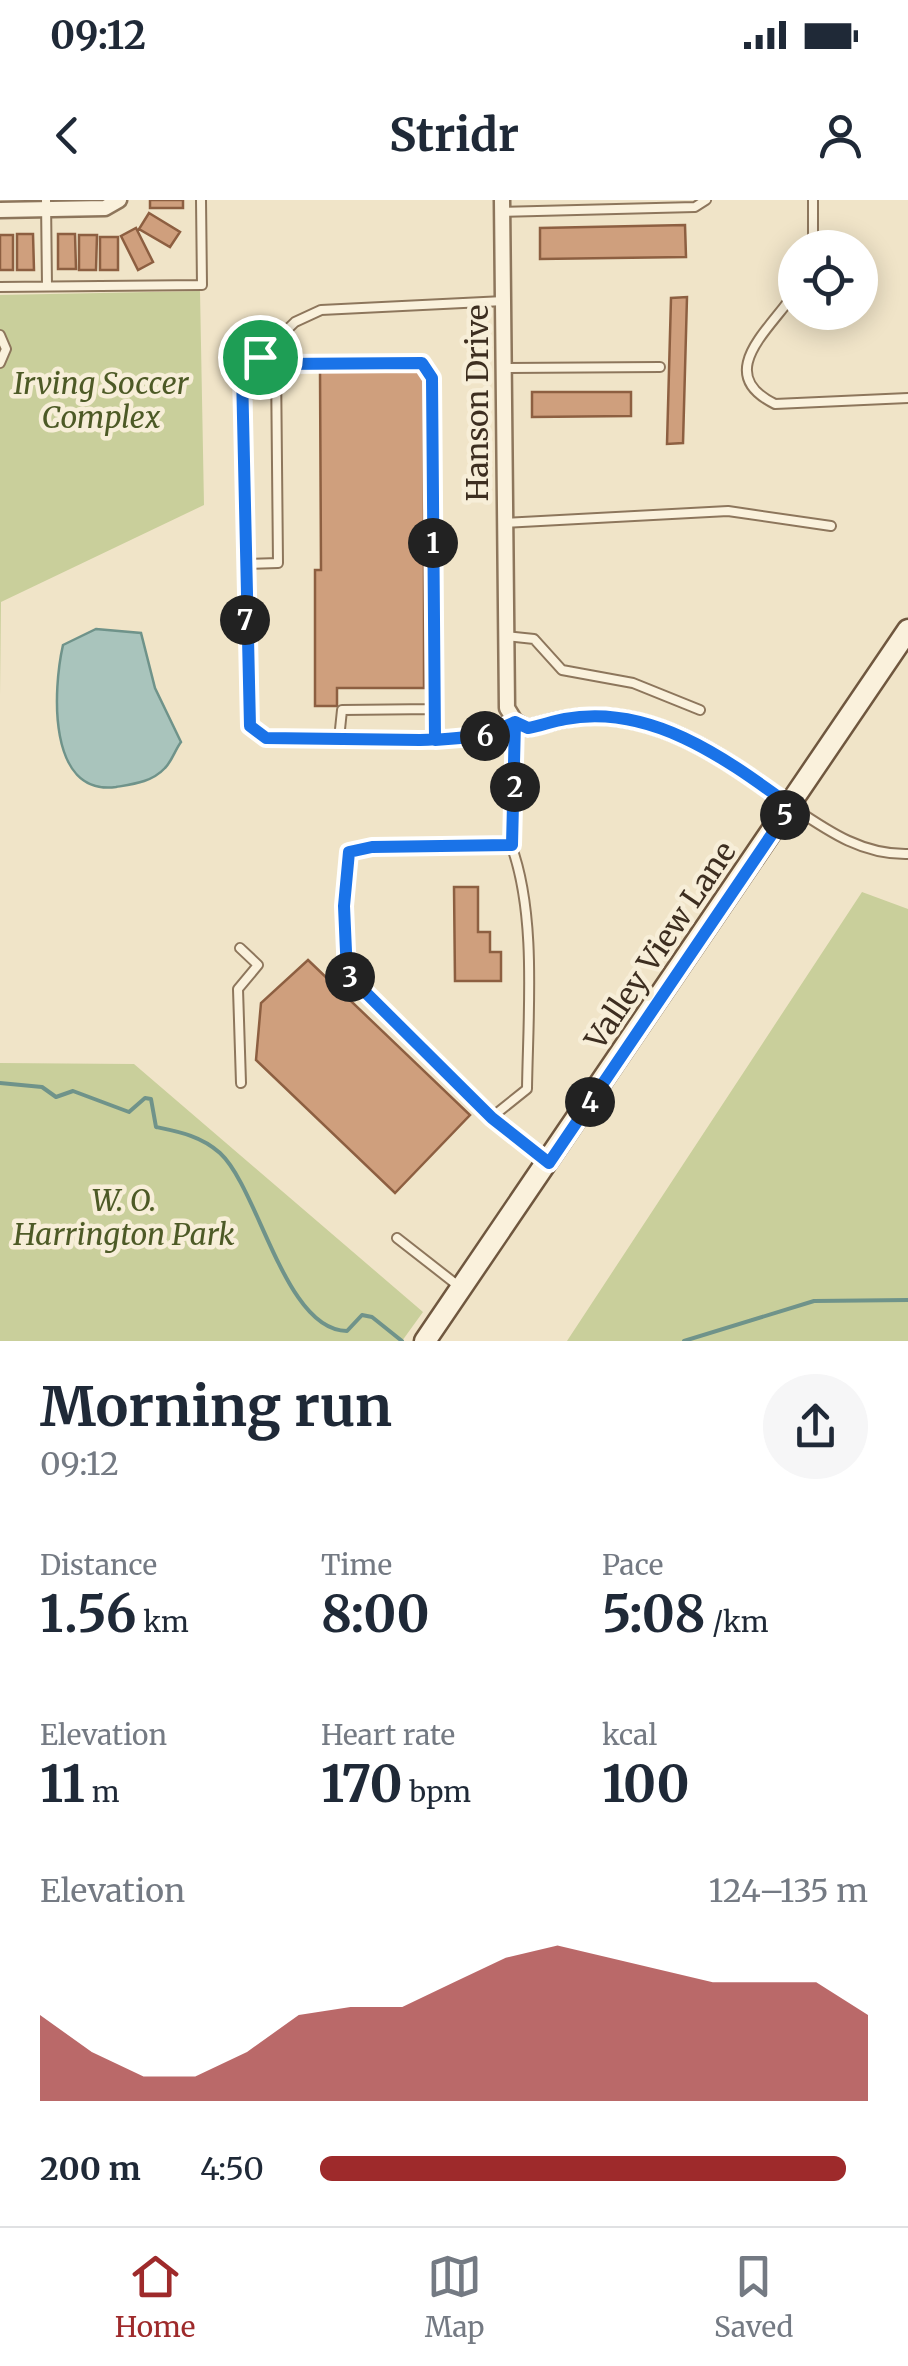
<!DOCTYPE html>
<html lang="en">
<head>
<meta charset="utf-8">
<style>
  :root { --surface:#fff; --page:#f6f6f7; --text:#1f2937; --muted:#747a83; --line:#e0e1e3; --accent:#9e2a2b }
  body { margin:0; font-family:Merriweather,serif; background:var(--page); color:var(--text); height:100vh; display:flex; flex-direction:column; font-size:38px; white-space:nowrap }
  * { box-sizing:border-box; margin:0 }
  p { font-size:32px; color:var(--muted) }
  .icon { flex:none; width:55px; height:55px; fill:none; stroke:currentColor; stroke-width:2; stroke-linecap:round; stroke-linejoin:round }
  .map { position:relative; height:1141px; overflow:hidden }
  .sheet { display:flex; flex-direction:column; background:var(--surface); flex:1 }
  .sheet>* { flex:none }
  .controls { position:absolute; left:778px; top:30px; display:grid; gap:20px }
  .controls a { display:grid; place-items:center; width:100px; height:100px; border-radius:50%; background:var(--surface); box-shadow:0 5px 25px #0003; font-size:50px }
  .pin { position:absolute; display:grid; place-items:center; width:85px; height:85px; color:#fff; margin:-42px; border:5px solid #fff; border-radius:50%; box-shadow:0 2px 10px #0007 }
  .km { position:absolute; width:50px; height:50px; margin:-25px; border-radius:50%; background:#222; color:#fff; font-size:28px; line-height:50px; text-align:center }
  .round { display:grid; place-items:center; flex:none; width:105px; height:105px; border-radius:52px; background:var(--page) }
  .headline { display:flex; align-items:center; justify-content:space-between; height:170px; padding:0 40px }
  h1 { font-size:55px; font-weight:700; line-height:75px }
  .figures { display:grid; grid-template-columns:repeat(3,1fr); gap:15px; height:170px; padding:10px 40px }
  .figures div { display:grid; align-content:center }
  .figures b { font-size:50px; font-weight:700 }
  .figures small { font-size:28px; font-weight:400 }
  .figures p { font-size:28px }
  .chart { height:280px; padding:20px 40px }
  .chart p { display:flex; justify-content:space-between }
  .chart svg { width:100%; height:180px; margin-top:10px; fill:var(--accent); opacity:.7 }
  ul { padding:0 40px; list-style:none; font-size:32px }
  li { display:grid; grid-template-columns:160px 120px 1fr; align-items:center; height:75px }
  li i { height:25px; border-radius:12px; background:var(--accent) }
  .status { display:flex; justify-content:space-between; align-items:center; height:70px; padding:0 50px; background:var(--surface); direction:ltr }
  .status svg { height:28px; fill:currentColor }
  header { display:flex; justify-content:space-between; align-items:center; height:130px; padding:0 40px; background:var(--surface); font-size:45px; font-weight:700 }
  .menu { display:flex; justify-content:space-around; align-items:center; height:140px; border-top:2px solid var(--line); background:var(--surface); font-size:28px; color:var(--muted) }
  .menu a { display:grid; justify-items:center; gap:5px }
  .menu .active { color:var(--accent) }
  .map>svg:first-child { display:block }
  .green { fill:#c9cf9b }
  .water { fill:#a9c4bc; stroke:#6f938a; stroke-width:2.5 }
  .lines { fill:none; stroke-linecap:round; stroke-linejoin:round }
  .stream { stroke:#6f938a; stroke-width:4 }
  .building { fill:#cf9f7d; stroke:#8d5f41; stroke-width:2.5 }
  .lane-casing { stroke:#8d765c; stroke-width:12 }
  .street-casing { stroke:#8d765c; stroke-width:19 }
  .secondary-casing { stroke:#6f573f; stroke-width:25 }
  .lane { stroke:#faf1dc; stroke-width:8 }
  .street { stroke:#faf1dc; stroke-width:14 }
  .secondary { stroke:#faf1dc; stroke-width:20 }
  .route-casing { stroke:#fff; stroke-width:20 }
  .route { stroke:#1a73e8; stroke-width:12 }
  .labels { text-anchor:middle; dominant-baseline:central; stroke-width:9; stroke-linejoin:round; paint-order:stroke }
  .park-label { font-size:30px; font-style:italic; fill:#4d5a26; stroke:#f7eed8 }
  .street-label { font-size:30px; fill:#3d2e20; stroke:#f7eed8 }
</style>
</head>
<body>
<div class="status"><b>09:12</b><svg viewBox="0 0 49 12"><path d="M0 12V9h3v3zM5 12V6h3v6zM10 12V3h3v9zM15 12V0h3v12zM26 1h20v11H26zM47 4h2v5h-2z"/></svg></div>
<header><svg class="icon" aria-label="back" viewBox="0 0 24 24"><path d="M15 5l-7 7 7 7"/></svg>Stridr<svg class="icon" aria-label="person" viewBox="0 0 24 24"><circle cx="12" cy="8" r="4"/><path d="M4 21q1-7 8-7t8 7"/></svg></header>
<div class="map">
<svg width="908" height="1141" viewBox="0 0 908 1141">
  <rect width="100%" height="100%" fill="#f0e4c8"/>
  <path class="green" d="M 200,91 L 204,305 L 1,402 L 0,495 L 0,95 Z
    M 862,692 L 908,709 L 908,1141 L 567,1141 Z
    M 0,863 L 134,864 L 423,1112 L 402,1141 L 0,1141 Z"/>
  <path class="water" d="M 96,429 L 141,433 L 155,488 L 181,542 C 175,550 172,561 165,568 C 152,582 134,584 116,587 C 47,596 53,489 63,445 Z"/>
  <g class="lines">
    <path class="stream" d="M 0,883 L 42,887 L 56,897 L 73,891 L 129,912 L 145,898 L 151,899 L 156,927 C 180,932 201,936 220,953 C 259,989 285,1131 347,1131 L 362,1115 L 372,1117 L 402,1141
      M 684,1141 L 814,1101 L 908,1100"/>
  </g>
  <path class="building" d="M 150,0 L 183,0 L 183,8 L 150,8 Z
    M 149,13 L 180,32 L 170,47 L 139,29 Z
    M 685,25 L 686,57 L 540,59 L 540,28 Z
    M 136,28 L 153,62 L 138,70 L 121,36 Z
    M 17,34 L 33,34 L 34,70 L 17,70 Z
    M 58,34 L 75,34 L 76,69 L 58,69 Z
    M 0,35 L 13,35 L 13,70 L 0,70 Z
    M 79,35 L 97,35 L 96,70 L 79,70 Z
    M 100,37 L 118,37 L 118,70 L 100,70 Z
    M 687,97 L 683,243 L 667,244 L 671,98 Z
    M 320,169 L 424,169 L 424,488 L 337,488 L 337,506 L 315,506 L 315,370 L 321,370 Z
    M 532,192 L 631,192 L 631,216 L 532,217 Z
    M 454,687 L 478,687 L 478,732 L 490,732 L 490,752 L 501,752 L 501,781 L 455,781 Z
    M 308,760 L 470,915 L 395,993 L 256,860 L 261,803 Z"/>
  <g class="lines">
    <defs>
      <path id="lane" d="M 46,0 L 47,86
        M 813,0 L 813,48
        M 502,12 L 695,7 L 706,0
        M 0,87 L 202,85 L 201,0
        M 795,92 C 771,129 712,173 775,204 L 908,198
        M 504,101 L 321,110 L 295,122 L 242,173 L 250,526 L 266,538 C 345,538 444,558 515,521 L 511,645
        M 0,135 L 6,149 L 0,163
        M 260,157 L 276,164 L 422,163 L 432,178 L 435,540
        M 505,168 L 660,167
        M 505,323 L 728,311 L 831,326
        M 244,364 L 278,363 L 276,164
        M 505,436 L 534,439 L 562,470 L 633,483 L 700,510
        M 339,539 L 342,510 L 434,509
        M 791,606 C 828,631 862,655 908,654
        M 240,748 L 258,765 L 238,789 L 241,883
        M 492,917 L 527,889 C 528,815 537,714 511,645 L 372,647 L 349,652 L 344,706 L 347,774 L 492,917 L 545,960
        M 397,1038 L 461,1088"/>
      <path id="street" d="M 502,0 L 507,508 L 515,521 L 527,528 C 540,526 552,521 565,519 C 651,503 726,559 791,606
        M 0,10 L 105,8 L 119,0"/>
      <path id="secondary" d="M 425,1141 L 908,430"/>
    </defs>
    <use href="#lane" class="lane-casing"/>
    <use href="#street" class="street-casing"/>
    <use href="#secondary" class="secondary-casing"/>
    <use href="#lane" class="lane"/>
    <use href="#street" class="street"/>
    <use href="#secondary" class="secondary"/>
  </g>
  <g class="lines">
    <defs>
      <path id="route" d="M 260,157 L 276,164 L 422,163 L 432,178 L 435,540 L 486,536 L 515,522 L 512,645 L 372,647 L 349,652 L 344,706 L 347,774 L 492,918 L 549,963 L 791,606 C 726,559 651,503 565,519 C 553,521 540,526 528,528 L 515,522 C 483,538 455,539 420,540 L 266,538 L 250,526 L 242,173 L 260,157"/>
    </defs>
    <use href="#route" class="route-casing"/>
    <use href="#route" class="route"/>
  </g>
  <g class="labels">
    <g class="park-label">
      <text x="101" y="183">Irving Soccer<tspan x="101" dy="34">Complex</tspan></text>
      <text x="124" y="1000">W. O.<tspan x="124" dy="34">Harrington Park</tspan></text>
    </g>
    <g class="street-label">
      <text transform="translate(477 203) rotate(-90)">Hanson Drive</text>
      <text transform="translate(660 745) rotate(-56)">Valley View Lane</text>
    </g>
  </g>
</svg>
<div class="controls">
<a><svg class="icon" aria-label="locate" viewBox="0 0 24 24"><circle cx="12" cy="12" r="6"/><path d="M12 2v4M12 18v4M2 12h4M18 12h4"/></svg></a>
</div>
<div class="pin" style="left:260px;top:157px;background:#1e9e55"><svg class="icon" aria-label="arrive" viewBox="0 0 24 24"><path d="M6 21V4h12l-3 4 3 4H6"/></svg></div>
<b class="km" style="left:433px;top:343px">1</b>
<b class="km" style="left:515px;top:587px">2</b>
<b class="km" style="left:350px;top:777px">3</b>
<b class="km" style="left:590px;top:902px">4</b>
<b class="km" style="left:785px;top:615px">5</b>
<b class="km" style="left:485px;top:536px">6</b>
<b class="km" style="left:245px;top:420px">7</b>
</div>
<section class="sheet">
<div class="headline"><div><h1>Morning run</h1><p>09:12</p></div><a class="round"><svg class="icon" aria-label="share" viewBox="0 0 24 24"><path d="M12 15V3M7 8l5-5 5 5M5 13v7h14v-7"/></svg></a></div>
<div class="figures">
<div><p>Distance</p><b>1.56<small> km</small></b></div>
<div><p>Time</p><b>8:00</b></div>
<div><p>Pace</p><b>5:08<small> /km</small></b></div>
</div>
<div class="figures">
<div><p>Elevation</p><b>11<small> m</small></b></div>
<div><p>Heart rate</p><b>170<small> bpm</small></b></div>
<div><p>kcal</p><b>100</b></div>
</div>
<div class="chart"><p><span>Elevation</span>124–135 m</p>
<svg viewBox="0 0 160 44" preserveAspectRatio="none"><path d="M0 44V23L10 32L20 38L30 38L40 32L50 23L60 21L70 21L80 15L90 9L100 6L110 9L120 12L130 15L140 15L150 15L160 23V44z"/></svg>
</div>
<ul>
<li><b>200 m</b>4:50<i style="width:96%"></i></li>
</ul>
</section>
<nav class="menu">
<a class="active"><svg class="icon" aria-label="home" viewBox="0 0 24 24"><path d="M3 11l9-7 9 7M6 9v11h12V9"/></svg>Home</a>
<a><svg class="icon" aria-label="map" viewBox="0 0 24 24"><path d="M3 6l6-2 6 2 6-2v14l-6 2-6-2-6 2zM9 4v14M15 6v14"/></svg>Map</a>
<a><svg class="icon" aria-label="saved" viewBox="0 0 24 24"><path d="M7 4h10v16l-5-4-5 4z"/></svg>Saved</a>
</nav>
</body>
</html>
